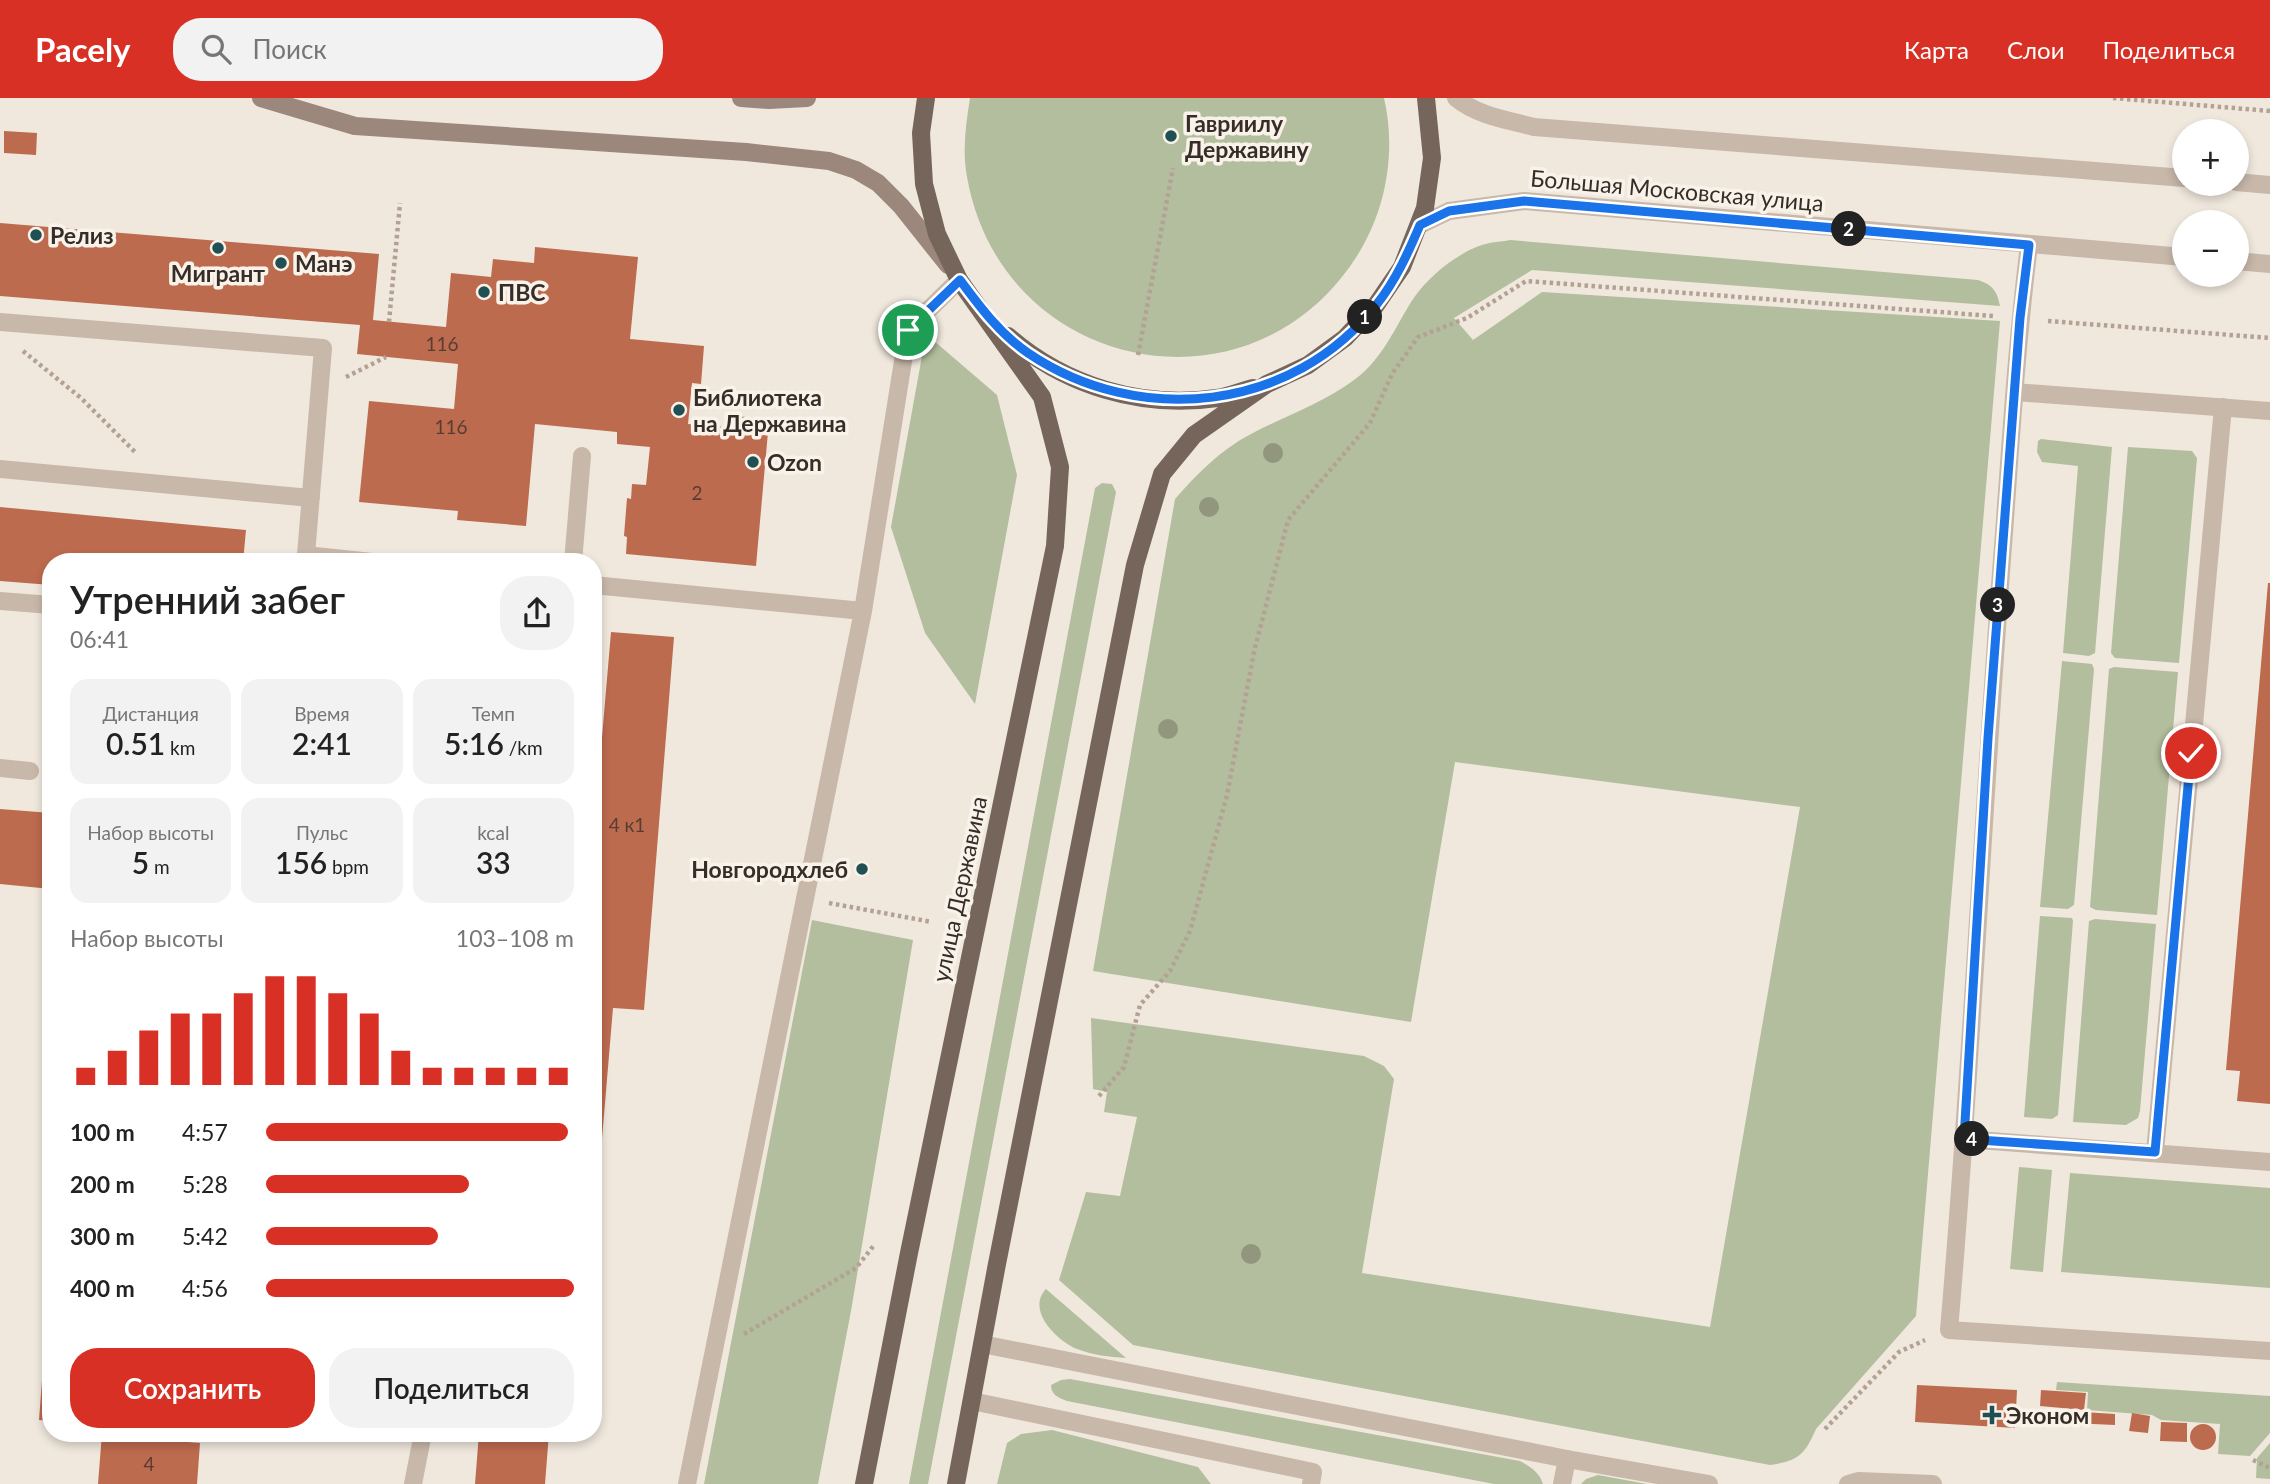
<!DOCTYPE html>
<html lang="ru">
<head>
<meta charset="utf-8">
<style>
  :root { --surface:#fff; --page:#f2f2f2; --text:#222; --muted:#767676; --accent:#d93025 }
  body { margin:0; font-family:Lato,sans-serif; background:var(--page); color:var(--text); height:100vh; display:flex; flex-direction:column; font-size:26px; white-space:nowrap }
  * { box-sizing:border-box; margin:0 }
  p { font-size:23px; color:var(--muted) }
  .icon { flex:none; width:38px; height:38px; fill:none; stroke:currentColor; stroke-width:2; stroke-linecap:round; stroke-linejoin:round }
  .map { position:relative; flex:1; overflow:hidden }
  .sheet { position:absolute; left:42px; top:455px; width:560px; height:889px; display:flex; flex-direction:column; background:var(--surface); border-radius:28px; box-shadow:0 4px 10px #0003 }
  .sheet>* { flex:none }
  .tools { position:absolute; left:2172px; top:21px; display:grid; gap:14px }
  .tools a { display:grid; place-items:center; width:77px; height:77px; border-radius:50%; background:var(--surface); box-shadow:0 4px 10px #0003; font-size:35px }
  .pin { position:absolute; display:grid; place-items:center; width:60px; height:60px; color:#fff; margin:-30px; border:4px solid #fff; border-radius:50%; box-shadow:0 2px 7px #0007 }
  .km { position:absolute; width:35px; height:35px; margin:-18px; border-radius:50%; background:#222; color:#fff; font-size:19px; line-height:35px; text-align:center }
  .round { display:grid; place-items:center; flex:none; width:74px; height:74px; border-radius:28px; background:var(--page) }
  .headline { display:flex; align-items:center; justify-content:space-between; height:119px; padding:0 28px }
  h1 { font-size:38px; font-weight:600; line-height:52px }
  .metrics { display:grid; grid-template-columns:repeat(3,1fr); gap:10px; height:119px; padding:7px 28px }
  .metrics div { display:grid; align-content:center; border-radius:18px; background:var(--page); text-align:center }
  .metrics b { font-size:30px; font-weight:600 }
  .metrics small { font-size:19px; font-weight:400 }
  .metrics p { font-size:19px }
  .chart { height:196px; padding:14px 28px }
  .chart p { display:flex; justify-content:space-between }
  .chart svg { width:100%; height:126px; margin-top:7px; stroke:var(--accent); stroke-width:6 }
  .cta { display:flex; gap:14px; margin-top:auto; padding:14px 28px }
  .cta a { flex:1; height:80px; border-radius:28px; background:var(--accent); color:#fff; font-size:28px; font-weight:600; line-height:80px; text-align:center }
  .cta a+a { background:var(--page); color:var(--text) }
  ul { padding:0 28px; list-style:none; font-size:23px }
  li { display:grid; grid-template-columns:112px 84px 1fr; align-items:center; height:52px }
  li i { height:18px; border-radius:9px; background:var(--accent) }
  header { display:flex; align-items:center; gap:42px; box-sizing:border-box; height:98px; padding:0 35px; background:var(--accent); color:#fff }
  header strong { font-size:33px }
  nav { display:flex; gap:38px; margin-inline-start:auto; font-size:24px }
  .search { width:490px; height:63px; background:var(--page); display:flex; align-items:center; gap:18px; box-sizing:border-box; padding:0 24px; border-radius:28px; color:var(--muted); font-size:26px }
  .map>svg:first-child { display:block }
  .green { fill:#b3be9e }
  .building { fill:#bd6b4e }
  .lines { fill:none; stroke-linecap:round; stroke-linejoin:round }
  .path { stroke:#b3a294; stroke-width:4.5; stroke-dasharray:3.5 3.5; stroke-linecap:butt }
  .service { stroke:#c8b8aa; stroke-width:18 }
  .minor { stroke:#c8b8aa; stroke-width:18 }
  .tertiary { stroke:#c8b8aa; stroke-width:18 }
  .secondary { stroke:#9b877b; stroke-width:18 }
  .primary { stroke:#76655b; stroke-width:18 }
  .tree { fill:#91967d }
  .route-casing { stroke:#fff; stroke-width:14 }
  .route { stroke:#1a73e8; stroke-width:9 }
  .poi-dot { fill:#215054; stroke:#f8f2e9; stroke-width:2.5 }
  .labels { text-anchor:middle; dominant-baseline:central; stroke-width:7; stroke-linejoin:round; paint-order:stroke }
  .number-label { font-size:19px; fill:#583c32 }
  .poi-label { font-size:23px; font-weight:bold; fill:#362d29; stroke:#f8f2e9; text-anchor:start }
  .street-label { font-size:23px; fill:#362d29; stroke:#f8f2e9 }
</style>
</head>
<body>
<header>
<strong>Pacely</strong>
<div class="search"><svg class="icon" aria-label="search" viewBox="0 0 24 24"><circle cx="10" cy="10" r="6"/><path d="M15 15l6 6"/></svg>Поиск</div>
<nav><a>Карта</a><a>Слои</a><a>Поделиться</a></nav>
</header>
<div class="map">
<svg width="2270" height="1386" viewBox="0 0 2270 1386">
  <rect width="100%" height="100%" fill="#f0e8dd"/>
  <path class="green" d="M 970,0 L 1384,0 C 1396,51 1387,108 1360,153 C 1256,326 1002,277 967,79 C 962,52 966,26 970,0 Z
    M 1510,142 L 1978,182 C 1993,187 1997,193 2000,208 L 1532,172 L 1454,220 L 1473,242 L 1542,194 L 2000,223 L 1916,1218 L 1816,1331 C 1805,1356 1799,1363 1770,1367 L 1133,1247 L 1059,1182 L 1086,1094 L 1120,1098 L 1137,1019 L 1104,1014 L 1107,994 L 1093,991 L 1091,920 L 1364,958 L 1384,968 L 1394,981 L 1362,1175 L 1710,1229 L 1800,709 L 1455,664 L 1411,924 L 1093,873 L 1175,401 C 1197,376 1220,352 1251,336 C 1285,318 1323,305 1354,282 C 1383,261 1395,229 1413,201 C 1428,179 1455,157 1479,148 C 1489,144 1500,144 1510,142 Z
    M 926,236 L 997,297 L 1017,377 L 975,606 L 925,535 L 891,429 Z
    M 2041,341 L 2112,349 L 2095,555 L 2089,558 L 2063,555 L 2078,368 L 2042,364 L 2037,354 L 2038,343 Z
    M 2128,349 L 2192,353 L 2197,360 L 2179,565 L 2115,560 L 2111,555 Z
    M 1102,385 L 1112,386 L 1116,394 L 928,1386 L 909,1386 L 1095,390 Z
    M 2062,563 L 2092,566 L 2094,571 L 2074,807 L 2068,811 L 2040,809 Z
    M 2114,569 L 2178,574 L 2157,817 L 2096,812 L 2090,809 L 2109,571 Z
    M 2040,818 L 2072,820 L 2073,823 L 2058,1017 L 2052,1021 L 2024,1019 Z
    M 2095,821 L 2156,826 L 2140,1013 L 2138,1020 L 2126,1027 L 2073,1024 L 2089,823 Z
    M 812,822 L 913,842 L 851,1213 L 818,1386 L 704,1386 Z
    M 2019,1069 L 2052,1072 L 2043,1174 L 2010,1171 Z
    M 2070,1075 L 2270,1090 L 2270,1190 L 2061,1174 Z
    M 1046,1191 L 1126,1260 C 1110,1259 1092,1257 1077,1251 C 1056,1242 1026,1212 1046,1191 Z
    M 1070,1281 L 1520,1363 C 1531,1369 1539,1374 1543,1386 L 1494,1386 L 1067,1303 C 1059,1300 1051,1297 1051,1287 L 1061,1282 Z
    M 2057,1284 L 2270,1298 L 2270,1335 L 2250,1358 L 2218,1356 L 2220,1326 L 2161,1322 L 2152,1317 L 2087,1312 L 2088,1294 L 2056,1292 Z
    M 1052,1332 L 1198,1369 L 1211,1386 L 997,1386 L 1007,1345 L 1021,1336 Z
    M 2270,1345 L 2270,1381 L 2256,1380 L 2257,1360 Z
    M 1598,1377 L 1647,1386 L 1581,1386 L 1586,1381 Z"/>
  <path class="building" d="M 4,33 L 37,35 L 36,57 L 4,55 Z
    M 0,125 L 379,156 L 373,222 L 446,229 L 451,175 L 491,179 L 493,161 L 534,165 L 535,149 L 638,159 L 630,241 L 704,248 L 701,286 L 692,285 L 688,326 L 725,329 L 726,317 L 756,320 L 755,332 L 768,334 L 756,468 L 626,456 L 627,439 L 624,438 L 627,400 L 631,401 L 632,386 L 646,387 L 650,349 L 617,346 L 617,334 L 535,326 L 526,428 L 457,422 L 458,413 L 359,404 L 369,303 L 454,311 L 458,266 L 357,256 L 360,227 L 0,198 Z
    M 0,409 L 246,432 L 243,464 L 51,464 L 51,487 L 0,483 Z
    M 2268,485 L 2270,485 L 2270,1006 L 2237,1003 L 2240,973 L 2226,972 Z
    M 611,534 L 674,539 L 644,912 L 613,910 L 595,1124 L 593,1124 L 593,745 Z
    M 0,711 L 51,715 L 51,791 L 0,786 Z
    M 44,1256 L 51,1257 L 51,1323 L 39,1322 Z
    M 1917,1287 L 2017,1292 L 2015,1330 L 1915,1324 Z
    M 2041,1292 L 2086,1295 L 2084,1312 L 2040,1308 Z
    M 2050,1312 L 2115,1316 L 2115,1327 L 2050,1324 Z
    M 2132,1315 L 2150,1318 L 2148,1335 L 2129,1333 Z
    M 2161,1324 L 2187,1325 L 2187,1344 L 2160,1343 Z
    M2190 1339a13 13 0 1 1 26 0a13 13 0 1 1-26 0Z
    M 102,1335 L 136,1335 L 136,1340 L 200,1345 L 197,1386 L 98,1386 Z
    M 479,1335 L 549,1335 L 545,1386 L 475,1386 Z"/>
  <g class="lines">
    <path class="path" d="M 2113,0 L 2270,13
      M 2048,223 L 2270,240
      M 389,224 L 400,105
      M 23,253 L 81,300 L 136,355
      M 1138,257 L 1173,70
      M 346,279 L 386,259
      M 829,805 L 932,824
      M 1099,998 L 1124,969 L 1140,907 L 1170,873 L 1190,833 L 1227,697 L 1254,554 L 1288,422 L 1370,325 L 1392,276 L 1418,239 L 1467,220 L 1526,183 L 1993,218
      M 744,1236 L 856,1170 L 875,1146
      M 1825,1331 L 1899,1254 L 1925,1242
      M 2253,1362 L 2270,1370"/>
    <path class="service" d="M 2029,147 C 2017,243 2011,339 2004,435 C 1983,701 1972,967 1949,1232 L 2270,1253
      M 0,224 L 323,250 L 306,457 L 302,464
      M 0,371 L 311,400
      M 306,457 L 372,464
      M 573,464 L 582,358
      M 593,487 L 863,513
      M 0,503 L 51,507
      M 0,670 L 30,673
      M 1964,1041 L 2270,1064
      M 2155,1054 L 2223,309
      M 972,1303 L 1313,1374 L 1311,1386
      M 413,1386 L 423,1335
      M 687,1386 L 863,513 L 908,232 L 959,182
      M 1562,1386 L 1567,1361"/>
    <path class="minor" d="M 2015,294 L 2270,313
      M 982,1246 L 1567,1361 L 1709,1386
      M 1848,1386 L 1858,1383 L 1933,1386"/>
    <path class="tertiary" d="M 1456,0 C 1478,18 1508,22 1534,29 L 2184,80
      M 2236,84 L 2270,87
      M 1420,127 L 1449,113 L 1524,103 L 2184,159
      M 2236,163 L 2270,166"/>
    <path class="secondary" d="M 261,0 L 355,28 L 746,54 L 829,63 L 856,72 L 878,85 L 901,108 L 948,167
      M 741,0 L 769,2 L 807,0"/>
    <path class="primary" d="M 1008,238 C 1065,288 1142,311 1217,300 C 1229,298 1241,293 1253,290
      M 864,1386 L 909,1155 L 1055,448 L 1060,369 L 1042,299 L 959,182 L 937,136 L 924,86 L 921,35 L 926,0
      M 956,1386 L 996,1171 L 1135,467 L 1162,376 L 1194,337 L 1267,286 L 1308,267 L 1345,240 L 1376,207 L 1402,169 L 1425,110 L 1432,60 L 1426,0"/>
  </g>
  <g class="tree">
    <circle cx="1273" cy="355" r="10"/>
    <circle cx="1209" cy="409" r="10"/>
    <circle cx="1168" cy="631" r="10"/>
    <circle cx="1251" cy="1156" r="10"/>
  </g>
  <g class="lines">
    <defs>
      <path id="route" d="M 908,232 L 960,182 C 980,209 1000,236 1028,255 C 1139,330 1293,314 1377,206 C 1396,182 1408,155 1420,127 L 1449,113 L 1524,103 L 2029,147 L 2020,220 L 1988,640 L 1964,1041 L 2155,1054 L 2191,655"/>
    </defs>
    <use href="#route" class="route-casing"/>
    <use href="#route" class="route"/>
  </g>
  <g class="poi-dot">
    <circle cx="1171" cy="38" r="7"/>
    <circle cx="36" cy="137" r="7"/>
    <circle cx="218" cy="150" r="7"/>
    <circle cx="281" cy="165" r="7"/>
    <circle cx="484" cy="194" r="7"/>
    <circle cx="679" cy="312" r="7"/>
    <circle cx="753" cy="364" r="7"/>
    <circle cx="862" cy="771" r="7"/>
    <path d="M1988.5 1306.5h7v7h7v7h-7v7h-7v-7h-7v-7h7z"/>
  </g>
  <g class="labels">
    <g class="number-label">
      <text x="442" y="245">116</text>
      <text x="451" y="328">116</text>
      <text x="697" y="394">2</text>
      <text x="627" y="726">4 к1</text>
      <text x="149" y="1365">4</text>
    </g>
    <g class="poi-label">
      <text x="1185" y="25">Гавриилу<tspan x="1185" dy="26">Державину</tspan></text>
      <text x="50" y="137">Релиз</text>
      <text x="295" y="165">Манэ</text>
      <text x="218" y="175" text-anchor="middle">Мигрант</text>
      <text x="498" y="194">ПВС</text>
      <text x="693" y="299">Библиотека<tspan x="693" dy="26">на Державина</tspan></text>
      <text x="767" y="364">Ozon</text>
      <text x="848" y="771" text-anchor="end">Новгородхлеб</text>
      <text x="2006" y="1317">Эконом</text>
    </g>
    <g class="street-label">
      <text transform="translate(1677 92) rotate(5)">Большая Московская улица</text>
      <text transform="translate(959 791) rotate(-78)">улица Державина</text>
    </g>
  </g>
</svg>
<div class="tools">
<a>+</a>
<a>−</a>
</div>
<div class="pin" style="left:908px;top:232px;background:#1e9e55"><svg class="icon" aria-label="arrive" viewBox="0 0 24 24"><path d="M6 21V4h12l-3 4 3 4H6"/></svg></div>
<div class="pin" style="left:2191px;top:655px;background:#d93025"><svg class="icon" aria-label="check" viewBox="0 0 24 24"><path d="M5 12l5 5 9-10"/></svg></div>
<b class="km" style="left:1365px;top:219px">1</b>
<b class="km" style="left:1849px;top:131px">2</b>
<b class="km" style="left:1998px;top:507px">3</b>
<b class="km" style="left:1972px;top:1041px">4</b>
<section class="sheet">
<div class="headline"><div><h1>Утренний забег</h1><p>06:41</p></div><a class="round"><svg class="icon" aria-label="share" viewBox="0 0 24 24"><path d="M12 15V3M7 8l5-5 5 5M5 13v7h14v-7"/></svg></a></div>
<div class="metrics">
<div><p>Дистанция</p><b>0.51<small> km</small></b></div>
<div><p>Время</p><b>2:41</b></div>
<div><p>Темп</p><b>5:16<small> /km</small></b></div>
</div>
<div class="metrics">
<div><p>Набор высоты</p><b>5<small> m</small></b></div>
<div><p>Пульс</p><b>156<small> bpm</small></b></div>
<div><p>kcal</p><b>33</b></div>
</div>
<div class="chart"><p><span>Набор высоты</span>103–108 m</p>
<svg viewBox="0 0 160 44" preserveAspectRatio="none"><path d="M5 44V38M15 44V32M25 44V25M35 44V19M45 44V19M55 44V12M65 44V6M75 44V6M85 44V12M95 44V19M105 44V32M115 44V38M125 44V38M135 44V38M145 44V38M155 44V38"/></svg>
</div>
<ul>
<li><b>100 m</b>4:57<i style="width:98%"></i></li>
<li><b>200 m</b>5:28<i style="width:66%"></i></li>
<li><b>300 m</b>5:42<i style="width:56%"></i></li>
<li><b>400 m</b>4:56<i style="width:100%"></i></li>
</ul>
<div class="cta"><a>Сохранить</a><a>Поделиться</a></div>
</section>
</div>
</body>
</html>
